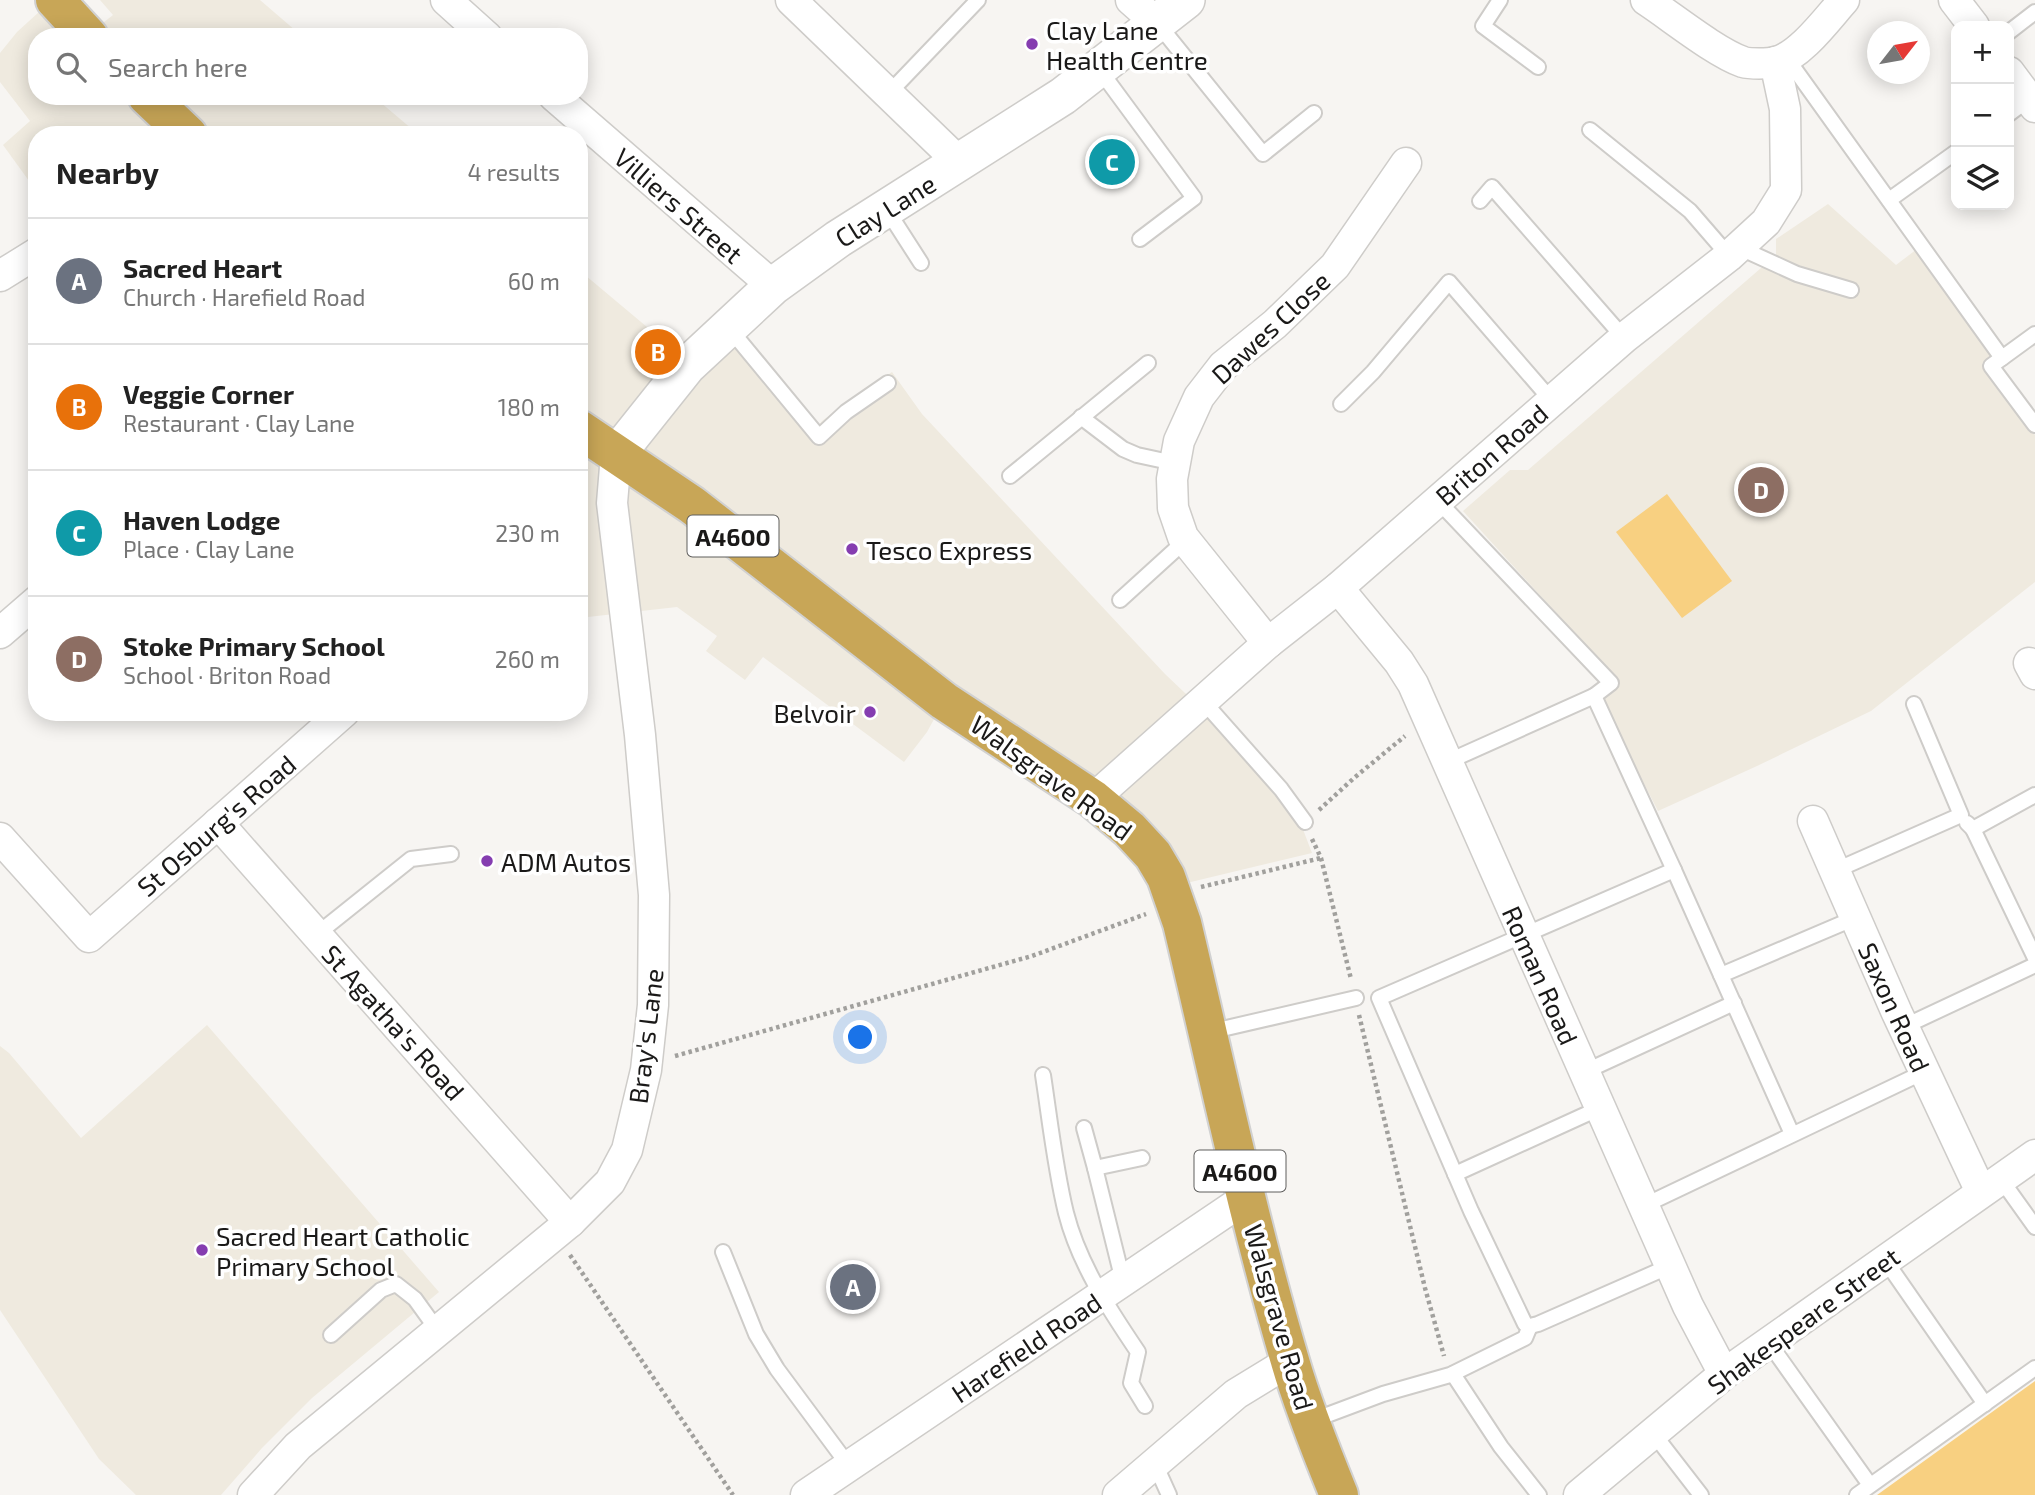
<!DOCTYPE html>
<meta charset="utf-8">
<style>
body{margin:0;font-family:"Exo 2",sans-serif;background:#f6f6f6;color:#222}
.controls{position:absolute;right:21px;top:21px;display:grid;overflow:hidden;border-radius:14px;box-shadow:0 4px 18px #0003}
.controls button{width:63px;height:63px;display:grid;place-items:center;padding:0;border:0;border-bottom:2px solid #e0e0e0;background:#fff;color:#222;font:35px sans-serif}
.compass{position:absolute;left:1867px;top:21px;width:63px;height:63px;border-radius:50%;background:#fff;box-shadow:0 4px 18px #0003;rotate:59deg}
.you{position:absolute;left:861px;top:1038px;width:24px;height:24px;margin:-18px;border:5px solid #fff;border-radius:50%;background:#1a73e8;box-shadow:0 0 0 10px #1a73e833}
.badge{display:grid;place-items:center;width:46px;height:46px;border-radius:50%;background:#111827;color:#fff;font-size:23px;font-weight:700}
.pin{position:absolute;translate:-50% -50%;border:4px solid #fff;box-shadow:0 2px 7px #0006}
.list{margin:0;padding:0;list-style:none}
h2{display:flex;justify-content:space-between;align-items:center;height:91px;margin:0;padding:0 28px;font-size:30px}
h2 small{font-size:23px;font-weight:400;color:#767676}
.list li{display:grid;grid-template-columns:46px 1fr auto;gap:21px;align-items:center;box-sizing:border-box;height:126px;padding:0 28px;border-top:2px solid #e0e0e0}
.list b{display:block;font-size:26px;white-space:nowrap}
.list p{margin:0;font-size:23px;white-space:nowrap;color:#767676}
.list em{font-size:23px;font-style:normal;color:#767676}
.icon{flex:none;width:38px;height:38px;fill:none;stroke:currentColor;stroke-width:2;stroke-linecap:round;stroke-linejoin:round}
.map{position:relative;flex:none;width:2035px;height:1495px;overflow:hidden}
.search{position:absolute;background:#fff;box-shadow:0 4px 18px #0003;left:28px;top:28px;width:560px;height:77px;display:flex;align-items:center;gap:18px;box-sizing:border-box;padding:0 24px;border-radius:28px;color:#767676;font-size:26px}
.panel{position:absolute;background:#fff;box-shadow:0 4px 18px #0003;left:28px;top:126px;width:560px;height:595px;border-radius:28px}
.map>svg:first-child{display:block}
.built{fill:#efeadf}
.green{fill:#f8d081}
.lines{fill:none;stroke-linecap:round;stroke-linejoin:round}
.service-casing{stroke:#ceccc9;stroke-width:18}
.minor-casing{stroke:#ceccc9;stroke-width:33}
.tertiary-casing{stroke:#ceccc9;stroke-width:40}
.trunk-casing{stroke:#d1d1d1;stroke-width:42}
.path{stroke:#a1a09d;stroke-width:4.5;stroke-dasharray:3.5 3.5;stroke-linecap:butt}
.service{stroke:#fff;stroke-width:14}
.minor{stroke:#fff;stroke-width:30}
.tertiary{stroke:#fff;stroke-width:37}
.trunk{stroke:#c8a657;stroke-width:38}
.poi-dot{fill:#853db0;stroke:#fff;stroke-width:2.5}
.labels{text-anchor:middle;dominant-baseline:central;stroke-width:7;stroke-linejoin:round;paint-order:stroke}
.shield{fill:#fff;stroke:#5f5e5d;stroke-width:2}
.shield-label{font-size:24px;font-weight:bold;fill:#1a1918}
.poi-label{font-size:26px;fill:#1a1918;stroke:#fff;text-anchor:start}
.street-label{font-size:26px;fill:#1a1918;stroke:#fff}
</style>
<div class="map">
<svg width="2035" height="1495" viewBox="0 0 2035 1495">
<rect width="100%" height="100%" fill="#f7f5f2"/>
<!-- built -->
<g class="built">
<path d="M100,0H260L303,37H85L113,15Z"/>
<path d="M39,12L62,37H37V96H373L419,135H37V192L3,145L30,121L0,82V53L17,32Z"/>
<path d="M1828,204L1896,265L1917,249L1995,354L1982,364L2035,435V582L1871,711L1757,766L1658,811L1599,696L1620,683L1463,511L1510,470H1528L1776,255V239Z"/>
<path d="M579,270L684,358L723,335L811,435L822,421L837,410L892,372L922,414L1165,674L1185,693L1219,720L1299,819L1312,853L1170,887L944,701L927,732L904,762L763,657L745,680L706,651L717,636L677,607L579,618Z"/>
<path d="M207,1025L439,1292L312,1398L262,1448L221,1495H136L99,1459L0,1310V1046L9,1053L81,1138Z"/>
</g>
<!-- green -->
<g class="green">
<path d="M1667,494L1732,581L1682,618L1616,532Z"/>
<path d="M2035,1380V1495H1877L2035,1381Z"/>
</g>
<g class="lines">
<!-- service casing -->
<g class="service-casing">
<g id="service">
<path d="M1500,0L1483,26L1538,67"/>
<path d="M1158,24L1263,154L1314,113"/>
<path d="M2009,32L2035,12"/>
<path d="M1786,57L2002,358"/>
<path d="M1099,69L1194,198L1140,239"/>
<path d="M888,94L978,0"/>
<path d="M2009,114L2029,99"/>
<path d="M1590,130L1690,211L1729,256"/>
<path d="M1889,200L1956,152"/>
<path d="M1480,201L1492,187L1624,338"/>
<path d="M887,210L921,263"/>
<path d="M1738,247L1797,274L1851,290"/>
<path d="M729,328L819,437L846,412L888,383"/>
<path d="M2035,334L1991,366L2035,425"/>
<path d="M1341,404L1373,372L1449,282L1552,401"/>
<path d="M1081,417L1123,449L1137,455L1174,463"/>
<path d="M1010,476L1148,363"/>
<path d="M1438,501L1611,683L1594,696"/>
<path d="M1120,600L1186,540"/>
<path d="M1203,701L1281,789L1305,822"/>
<path d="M1447,762L1594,696L1674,870"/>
<path d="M1967,823L1973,829L2035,795"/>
<path d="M1973,829L2035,958"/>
<path d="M1834,871L1961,815L1914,704"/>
<path d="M316,935L411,859L451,854"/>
<path d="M1721,975L1855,918"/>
<path d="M1903,1027L2035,965"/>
<path d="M1209,1032L1356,998"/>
<path d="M1584,1072L1734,1003"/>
<path d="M1043,1075C1050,1121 1055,1168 1066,1213C1079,1264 1109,1309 1138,1352L1131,1383L1145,1406"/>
<path d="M1084,1128L1095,1168"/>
<path d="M1455,1174L1600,1108"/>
<path d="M2000,1178L2035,1227"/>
<path d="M1643,1206L1924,1072"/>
<path d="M723,1252L756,1334L777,1369L849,1466"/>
<path d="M1885,1260L1985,1404"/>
<path d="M1670,1266L1538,1324L1530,1326L1525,1324L1471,1211L1379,998L1674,870L1792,1134"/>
<path d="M1123,1281L1095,1168L1142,1158"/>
<path d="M331,1335L381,1290L396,1284L415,1299L438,1331"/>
<path d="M1769,1343L1870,1485"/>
<path d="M1453,1374L1501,1447L1539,1495"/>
<path d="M1311,1421L1383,1394L1450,1375L1525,1338L1530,1326"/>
<path d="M1653,1433L1701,1495"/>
<path d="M1155,1464L1169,1495"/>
<path d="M1857,1495L2035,1368"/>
</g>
</g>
<!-- minor casing -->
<g class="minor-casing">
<g id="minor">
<path d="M446,0L487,37"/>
<path d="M791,0L960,163"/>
<path d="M1131,0L1157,23"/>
<path d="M1646,0C1672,17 1715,52 1743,62C1750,64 1768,64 1776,62C1801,55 1827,19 1844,0"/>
<path d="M1954,0L1974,26"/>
<path d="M2009,72L2035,107"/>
<path d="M554,96L773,286"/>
<path d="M0,276L37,253"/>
<path d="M1338,588L1399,662L1413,684L1688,1306L1724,1374"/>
<path d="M0,633L37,601"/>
<path d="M1268,643L1183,537L1173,508L1172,479L1179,441L1199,397L1223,366L1275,324L1335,266L1406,163"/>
<path d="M2029,663L2035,674"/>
<path d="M1093,799L1268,643L1338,588L1624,338L1729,256L1766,222L1786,190L1785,109L1775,62"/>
<path d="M1813,821L1897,1013L1981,1192"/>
<path d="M218,823L570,1222"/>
<path d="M0,838L89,937L344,712"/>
<path d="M253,1495L298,1446L570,1222L610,1182L627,1150L646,1070L653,1005L654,895L640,735L612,503L616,455"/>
<path d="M806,1495L1246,1198"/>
<path d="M1118,1495L1236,1394L1290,1361"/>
<path d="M1579,1495L1724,1374L2035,1155"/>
</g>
</g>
<!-- tertiary casing -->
<g class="tertiary-casing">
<path id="tertiary" d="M616,455L687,366L773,286L838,239L1063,96L1186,0"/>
</g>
<!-- trunk casing -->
<g class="trunk-casing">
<g id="trunk">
<path d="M55,0L89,37"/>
<path d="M147,96L188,135"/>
<path d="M579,429L692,505L944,701L1093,799L1129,829L1153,855L1166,877L1182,923C1217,1069 1247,1216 1290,1361C1303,1406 1321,1451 1339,1495"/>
</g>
</g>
<!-- path -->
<g class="path">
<path d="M1319,810L1354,778L1405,736"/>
<path d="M1312,839L1321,858L1351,979"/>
<path d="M1201,887L1321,858"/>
<path d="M1359,1015L1425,1288L1444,1356"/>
<path d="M675,1056L1032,956L1146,914"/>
<path d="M570,1255L733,1495"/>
</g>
<!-- service -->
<use href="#service" class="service"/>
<!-- minor -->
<use href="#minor" class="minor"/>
<!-- tertiary -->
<use href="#tertiary" class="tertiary"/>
<!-- trunk -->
<use href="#trunk" class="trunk"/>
</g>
<!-- markers -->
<g class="poi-dot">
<circle cx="1032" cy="44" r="7"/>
<circle cx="852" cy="549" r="7"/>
<circle cx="870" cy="712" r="7"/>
<circle cx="487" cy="861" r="7"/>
<circle cx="202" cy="1250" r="7"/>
</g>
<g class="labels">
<!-- shield labels -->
<g class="shield">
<rect x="687.5" y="515.5" width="91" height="41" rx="5"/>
<rect x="1194.5" y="1150.5" width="91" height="41" rx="5"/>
</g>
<g class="shield-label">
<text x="733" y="536">A4600</text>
<text x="1240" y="1171">A4600</text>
</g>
<!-- poi labels -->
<g class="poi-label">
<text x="1046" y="29">Clay Lane<tspan x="1046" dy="30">Health Centre</tspan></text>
<text x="866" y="549">Tesco Express</text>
<text x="856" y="712" text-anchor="end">Belvoir</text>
<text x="501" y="861">ADM Autos</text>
<text x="216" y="1235">Sacred Heart Catholic<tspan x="216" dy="30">Primary School</tspan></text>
</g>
<!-- street labels -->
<g class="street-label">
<text transform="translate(679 205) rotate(41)">Villiers Street</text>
<text transform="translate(885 210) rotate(-32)">Clay Lane</text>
<text transform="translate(1270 327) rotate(-43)">Dawes Close</text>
<text transform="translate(1491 454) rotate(-41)">Briton Road</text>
<text transform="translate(1052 777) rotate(36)">Walsgrave Road</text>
<text transform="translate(216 825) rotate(-41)">St Osburg's Road</text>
<text transform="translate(1541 975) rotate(66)">Roman Road</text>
<text transform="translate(1895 1007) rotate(66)">Saxon Road</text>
<text transform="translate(394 1022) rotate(48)">St Agatha's Road</text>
<text transform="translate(645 1036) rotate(-83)">Bray's Lane</text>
<text transform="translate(1280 1317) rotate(74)">Walsgrave Road</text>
<text transform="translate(1803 1320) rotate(-36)">Shakespeare Street</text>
<text transform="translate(1026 1347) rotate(-34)">Harefield Road</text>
</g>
</g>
</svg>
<div class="controls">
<button>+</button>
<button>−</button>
<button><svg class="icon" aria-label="layers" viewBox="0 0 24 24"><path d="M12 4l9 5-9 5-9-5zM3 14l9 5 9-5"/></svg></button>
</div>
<svg class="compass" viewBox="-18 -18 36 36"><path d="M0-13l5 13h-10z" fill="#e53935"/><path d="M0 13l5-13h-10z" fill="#767676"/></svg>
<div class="you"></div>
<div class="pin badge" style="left:853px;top:1287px;background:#6b7280">A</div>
<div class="pin badge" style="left:658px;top:352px;background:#e8710a">B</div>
<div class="pin badge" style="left:1112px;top:162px;background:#0f9aa8">C</div>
<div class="pin badge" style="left:1761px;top:490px;background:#8d6e63">D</div>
<div class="search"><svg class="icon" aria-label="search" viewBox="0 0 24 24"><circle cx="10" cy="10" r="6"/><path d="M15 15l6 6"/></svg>Search here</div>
<section class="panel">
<h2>Nearby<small>4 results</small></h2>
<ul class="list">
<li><span class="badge" style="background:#6b7280">A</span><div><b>Sacred Heart</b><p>Church · Harefield Road</p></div><em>60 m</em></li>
<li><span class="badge" style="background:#e8710a">B</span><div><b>Veggie Corner</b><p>Restaurant · Clay Lane</p></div><em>180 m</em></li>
<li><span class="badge" style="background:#0f9aa8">C</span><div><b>Haven Lodge</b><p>Place · Clay Lane</p></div><em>230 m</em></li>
<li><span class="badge" style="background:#8d6e63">D</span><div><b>Stoke Primary School</b><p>School · Briton Road</p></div><em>260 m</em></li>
</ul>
</section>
</div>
